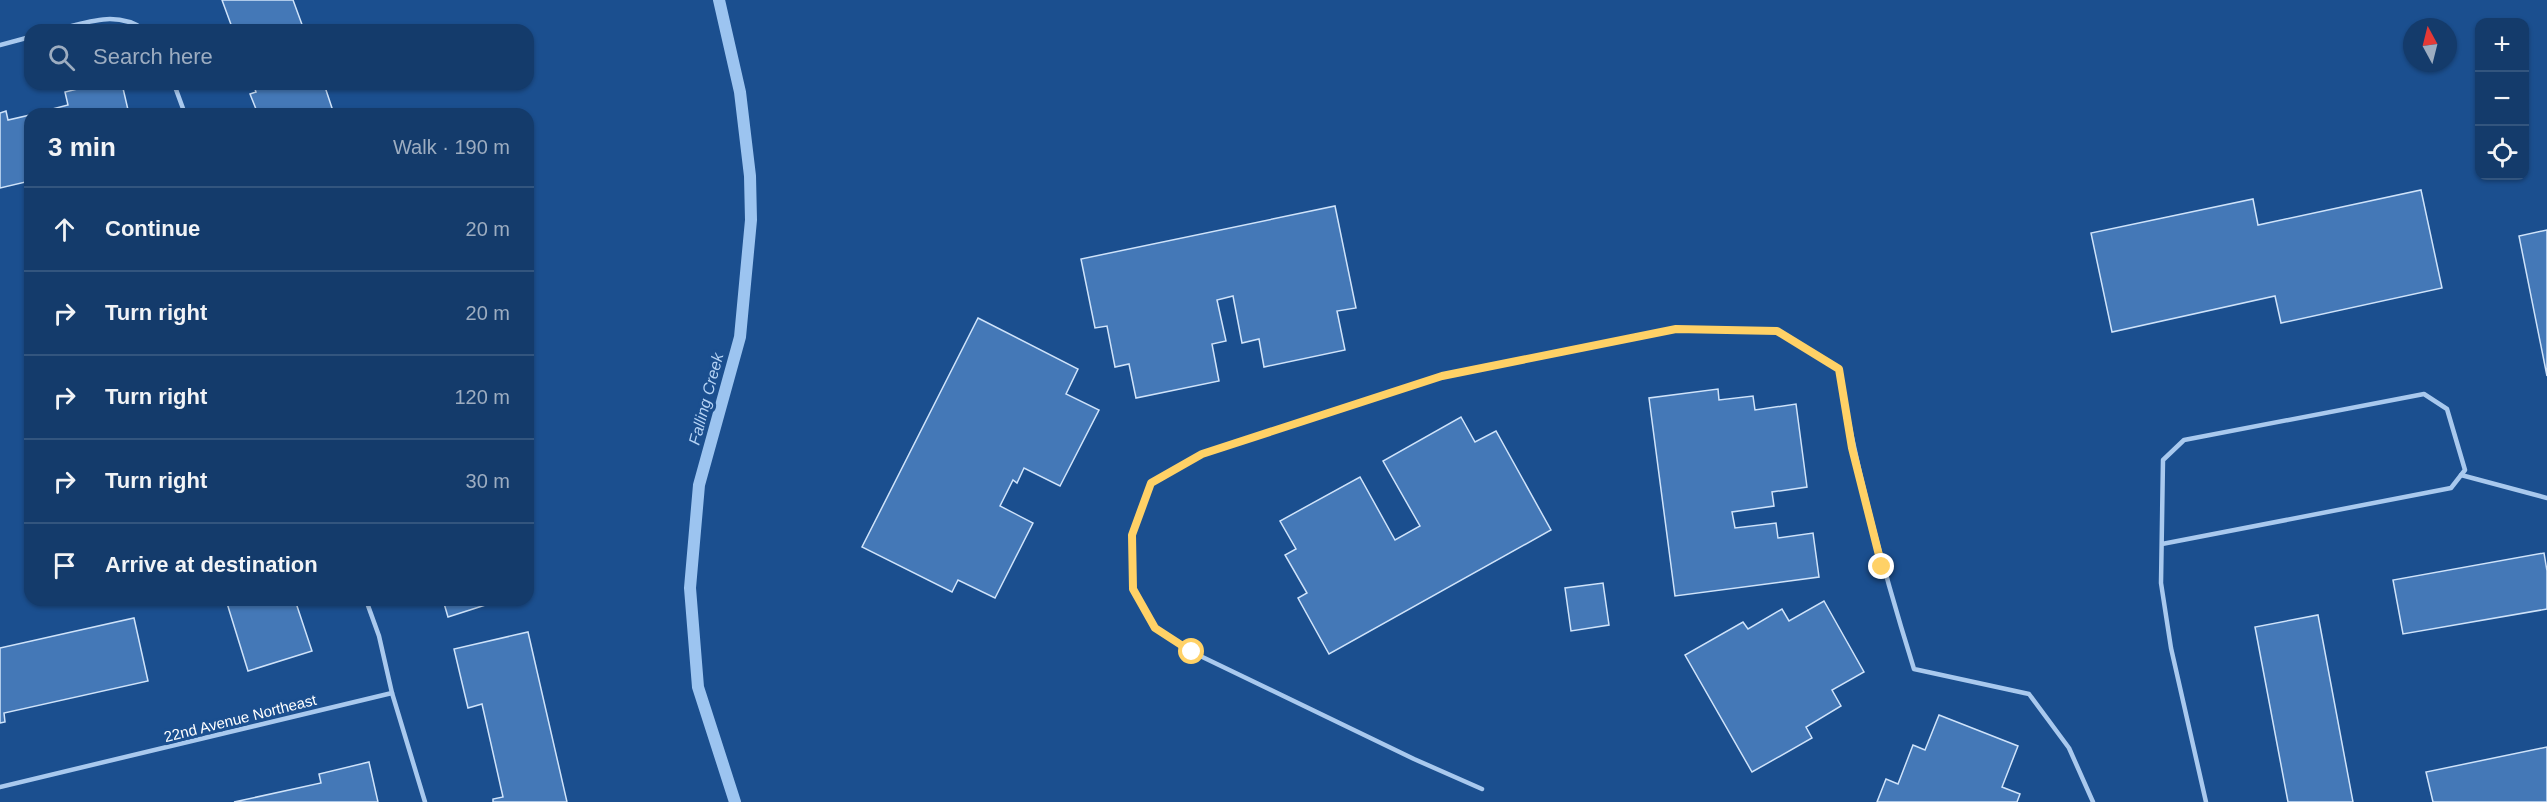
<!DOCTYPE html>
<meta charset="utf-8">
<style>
body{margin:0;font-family:Helvetica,sans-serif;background:#1d4271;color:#f1f3f6}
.controls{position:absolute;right:18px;top:18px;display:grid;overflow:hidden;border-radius:12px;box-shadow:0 2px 4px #0004}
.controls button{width:54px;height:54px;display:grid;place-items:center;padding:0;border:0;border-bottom:2px solid #33557e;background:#143b6b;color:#f1f3f6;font:30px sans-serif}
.compass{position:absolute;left:2403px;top:18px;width:54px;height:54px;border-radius:50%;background:#143b6b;box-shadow:0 2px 4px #0004;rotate:353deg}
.stop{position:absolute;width:18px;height:18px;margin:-14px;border:4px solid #ffd166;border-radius:50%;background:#fff}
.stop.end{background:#ffd166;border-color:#fff;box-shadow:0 2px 6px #0008}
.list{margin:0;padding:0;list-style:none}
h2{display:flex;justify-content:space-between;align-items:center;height:78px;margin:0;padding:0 24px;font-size:26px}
h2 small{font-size:20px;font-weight:400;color:#9dadc1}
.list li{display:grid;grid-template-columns:39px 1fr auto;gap:18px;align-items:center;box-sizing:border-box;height:84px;padding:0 24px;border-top:2px solid #33557e}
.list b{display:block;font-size:22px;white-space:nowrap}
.list em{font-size:20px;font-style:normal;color:#9dadc1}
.icon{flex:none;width:33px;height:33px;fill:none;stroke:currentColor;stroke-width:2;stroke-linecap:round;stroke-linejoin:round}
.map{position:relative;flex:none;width:2547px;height:802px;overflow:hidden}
.search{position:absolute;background:#143b6b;box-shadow:0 2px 4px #0004;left:24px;top:24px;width:510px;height:66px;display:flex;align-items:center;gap:15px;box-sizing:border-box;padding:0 21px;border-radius:18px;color:#9dadc1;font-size:22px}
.panel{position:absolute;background:#143b6b;box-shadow:0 2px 4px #0004;left:24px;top:108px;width:510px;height:498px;border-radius:18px}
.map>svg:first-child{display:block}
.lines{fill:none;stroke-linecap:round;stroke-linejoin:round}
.stream{stroke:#9cc4f0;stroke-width:12}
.building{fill:#4478b7;stroke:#cfe3fa;stroke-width:1.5}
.service{stroke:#a9c9ee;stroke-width:4.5}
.route{stroke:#ffd166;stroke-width:8}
.labels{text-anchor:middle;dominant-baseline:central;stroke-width:6;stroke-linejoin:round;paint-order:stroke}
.street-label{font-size:15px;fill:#fff;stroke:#1b4f8f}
.water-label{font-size:16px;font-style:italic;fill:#b5d3f5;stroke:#1b4f8f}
</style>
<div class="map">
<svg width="2547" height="802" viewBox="0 0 2547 802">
<rect width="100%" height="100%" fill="#1b4f8f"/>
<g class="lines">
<!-- stream -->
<path class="stream" d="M719,0L740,92L750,176L751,220L740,337L699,485L690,588L698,687L735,802"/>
</g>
<!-- building -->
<g class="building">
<path d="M222,0H293L304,30H233Z"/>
<path d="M98,84H122L129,114H33L68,105L65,92Z"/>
<path d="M253,84H324L334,114H258L250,94L256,92Z"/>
<path d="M6,111L8,120L30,115V181L0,188V113Z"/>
<path d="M2421,190L2442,288L2281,323L2275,296L2112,332L2091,233L2253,199L2258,225Z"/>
<path d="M1335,206L1356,308L1337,311L1345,350L1264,367L1259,339L1242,343L1233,296L1217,300L1226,341L1212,344L1219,381L1136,398L1129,364L1115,367L1107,326L1095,328L1081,259Z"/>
<path d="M2547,230V376L2519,236Z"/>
<path d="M978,318L1078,369L1066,394L1099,410L1060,486L1024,468L1017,483L1013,480L1000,506L1033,523L995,598L958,580L952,592L862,547Z"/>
<path d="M1718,389L1719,400L1753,396L1755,410L1796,404L1807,487L1772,492L1774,506L1732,512L1735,528L1776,523L1778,538L1813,533L1819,577L1675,596L1649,398Z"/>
<path d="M1461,417L1475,442L1496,431L1551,530L1329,654L1298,598L1307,593L1285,555L1296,549L1280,521L1360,477L1395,540L1420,526L1383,461Z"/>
<path d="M2544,553L2547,571V609L2403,634L2393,580Z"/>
<path d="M1603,583L1609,625L1571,631L1565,588Z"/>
<path d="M226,600H295L312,651L248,671Z"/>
<path d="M443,600H501L448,617Z"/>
<path d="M1824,601L1864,672L1832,690L1841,706L1806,727L1812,738L1752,772L1685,655L1743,622L1748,629L1782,609L1789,621Z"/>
<path d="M2318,615L2353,802H2288L2255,627Z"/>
<path d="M134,618L148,681L4,713L5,722L0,723V648Z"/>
<path d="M528,632L567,802H493V799L503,797L482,704L468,708L454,649Z"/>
<path d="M1939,715L2018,746L2002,787L2020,794L2017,802H1877L1886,779L1898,784L1913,745L1925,750Z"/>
<path d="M2547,747V802H2433L2426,772Z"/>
<path d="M369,762L378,802H234L321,783L319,774Z"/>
</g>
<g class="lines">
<!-- service -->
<g class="service">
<path d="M57,30C87,22 117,10 145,30"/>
<path d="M0,45L30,37"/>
<path d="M174,84L185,114"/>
<path d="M2461,475L2547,498"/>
<path d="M2162,544L2451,488L2465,470L2447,409L2424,394L2184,440L2163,460L2161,583L2171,648L2206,802"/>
<path d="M366,600L379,636L392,693L425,802"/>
<path d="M0,787L392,693"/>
<path d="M1482,789L1414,759L1192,652L1155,628L1133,589L1132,535L1151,482L1202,454L1442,376L1676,329L1777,331L1839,369C1856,471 1883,570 1914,669L2029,694L2069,748L2093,802"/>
</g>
</g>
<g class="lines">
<!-- route -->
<path class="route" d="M1192,652L1155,628L1133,589L1132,535L1151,483L1202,454L1442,376L1676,329L1777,331L1839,369L1852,448L1882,567"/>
</g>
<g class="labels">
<!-- street labels -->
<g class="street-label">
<text transform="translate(240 718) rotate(-14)">22nd Avenue Northeast</text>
</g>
<!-- water labels -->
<g class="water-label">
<text transform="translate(706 399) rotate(-75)">Falling Creek</text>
</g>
</g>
</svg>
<div class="controls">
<button>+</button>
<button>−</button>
<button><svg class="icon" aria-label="locate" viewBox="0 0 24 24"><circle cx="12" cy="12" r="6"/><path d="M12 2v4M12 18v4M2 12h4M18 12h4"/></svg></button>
</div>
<svg class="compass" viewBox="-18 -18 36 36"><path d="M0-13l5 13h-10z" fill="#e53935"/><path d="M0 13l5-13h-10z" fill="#9dadc1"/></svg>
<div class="stop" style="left:1192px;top:652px"></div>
<div class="stop end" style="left:1882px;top:567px"></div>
<div class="search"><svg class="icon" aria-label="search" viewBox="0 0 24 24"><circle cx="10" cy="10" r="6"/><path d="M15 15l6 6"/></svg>Search here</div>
<section class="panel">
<h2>3 min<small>Walk · 190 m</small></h2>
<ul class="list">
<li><svg class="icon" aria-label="ahead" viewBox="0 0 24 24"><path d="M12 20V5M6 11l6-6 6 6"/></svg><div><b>Continue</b></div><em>20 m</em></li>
<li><svg class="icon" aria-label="right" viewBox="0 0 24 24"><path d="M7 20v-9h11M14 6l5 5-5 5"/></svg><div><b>Turn right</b></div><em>20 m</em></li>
<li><svg class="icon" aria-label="right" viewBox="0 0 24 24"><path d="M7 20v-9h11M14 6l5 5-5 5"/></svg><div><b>Turn right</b></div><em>120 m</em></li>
<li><svg class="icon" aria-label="right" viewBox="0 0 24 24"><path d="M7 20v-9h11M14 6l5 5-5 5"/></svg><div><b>Turn right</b></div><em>30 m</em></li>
<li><svg class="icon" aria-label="arrive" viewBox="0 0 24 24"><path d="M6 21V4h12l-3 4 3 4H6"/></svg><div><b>Arrive at destination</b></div></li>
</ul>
</section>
</div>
